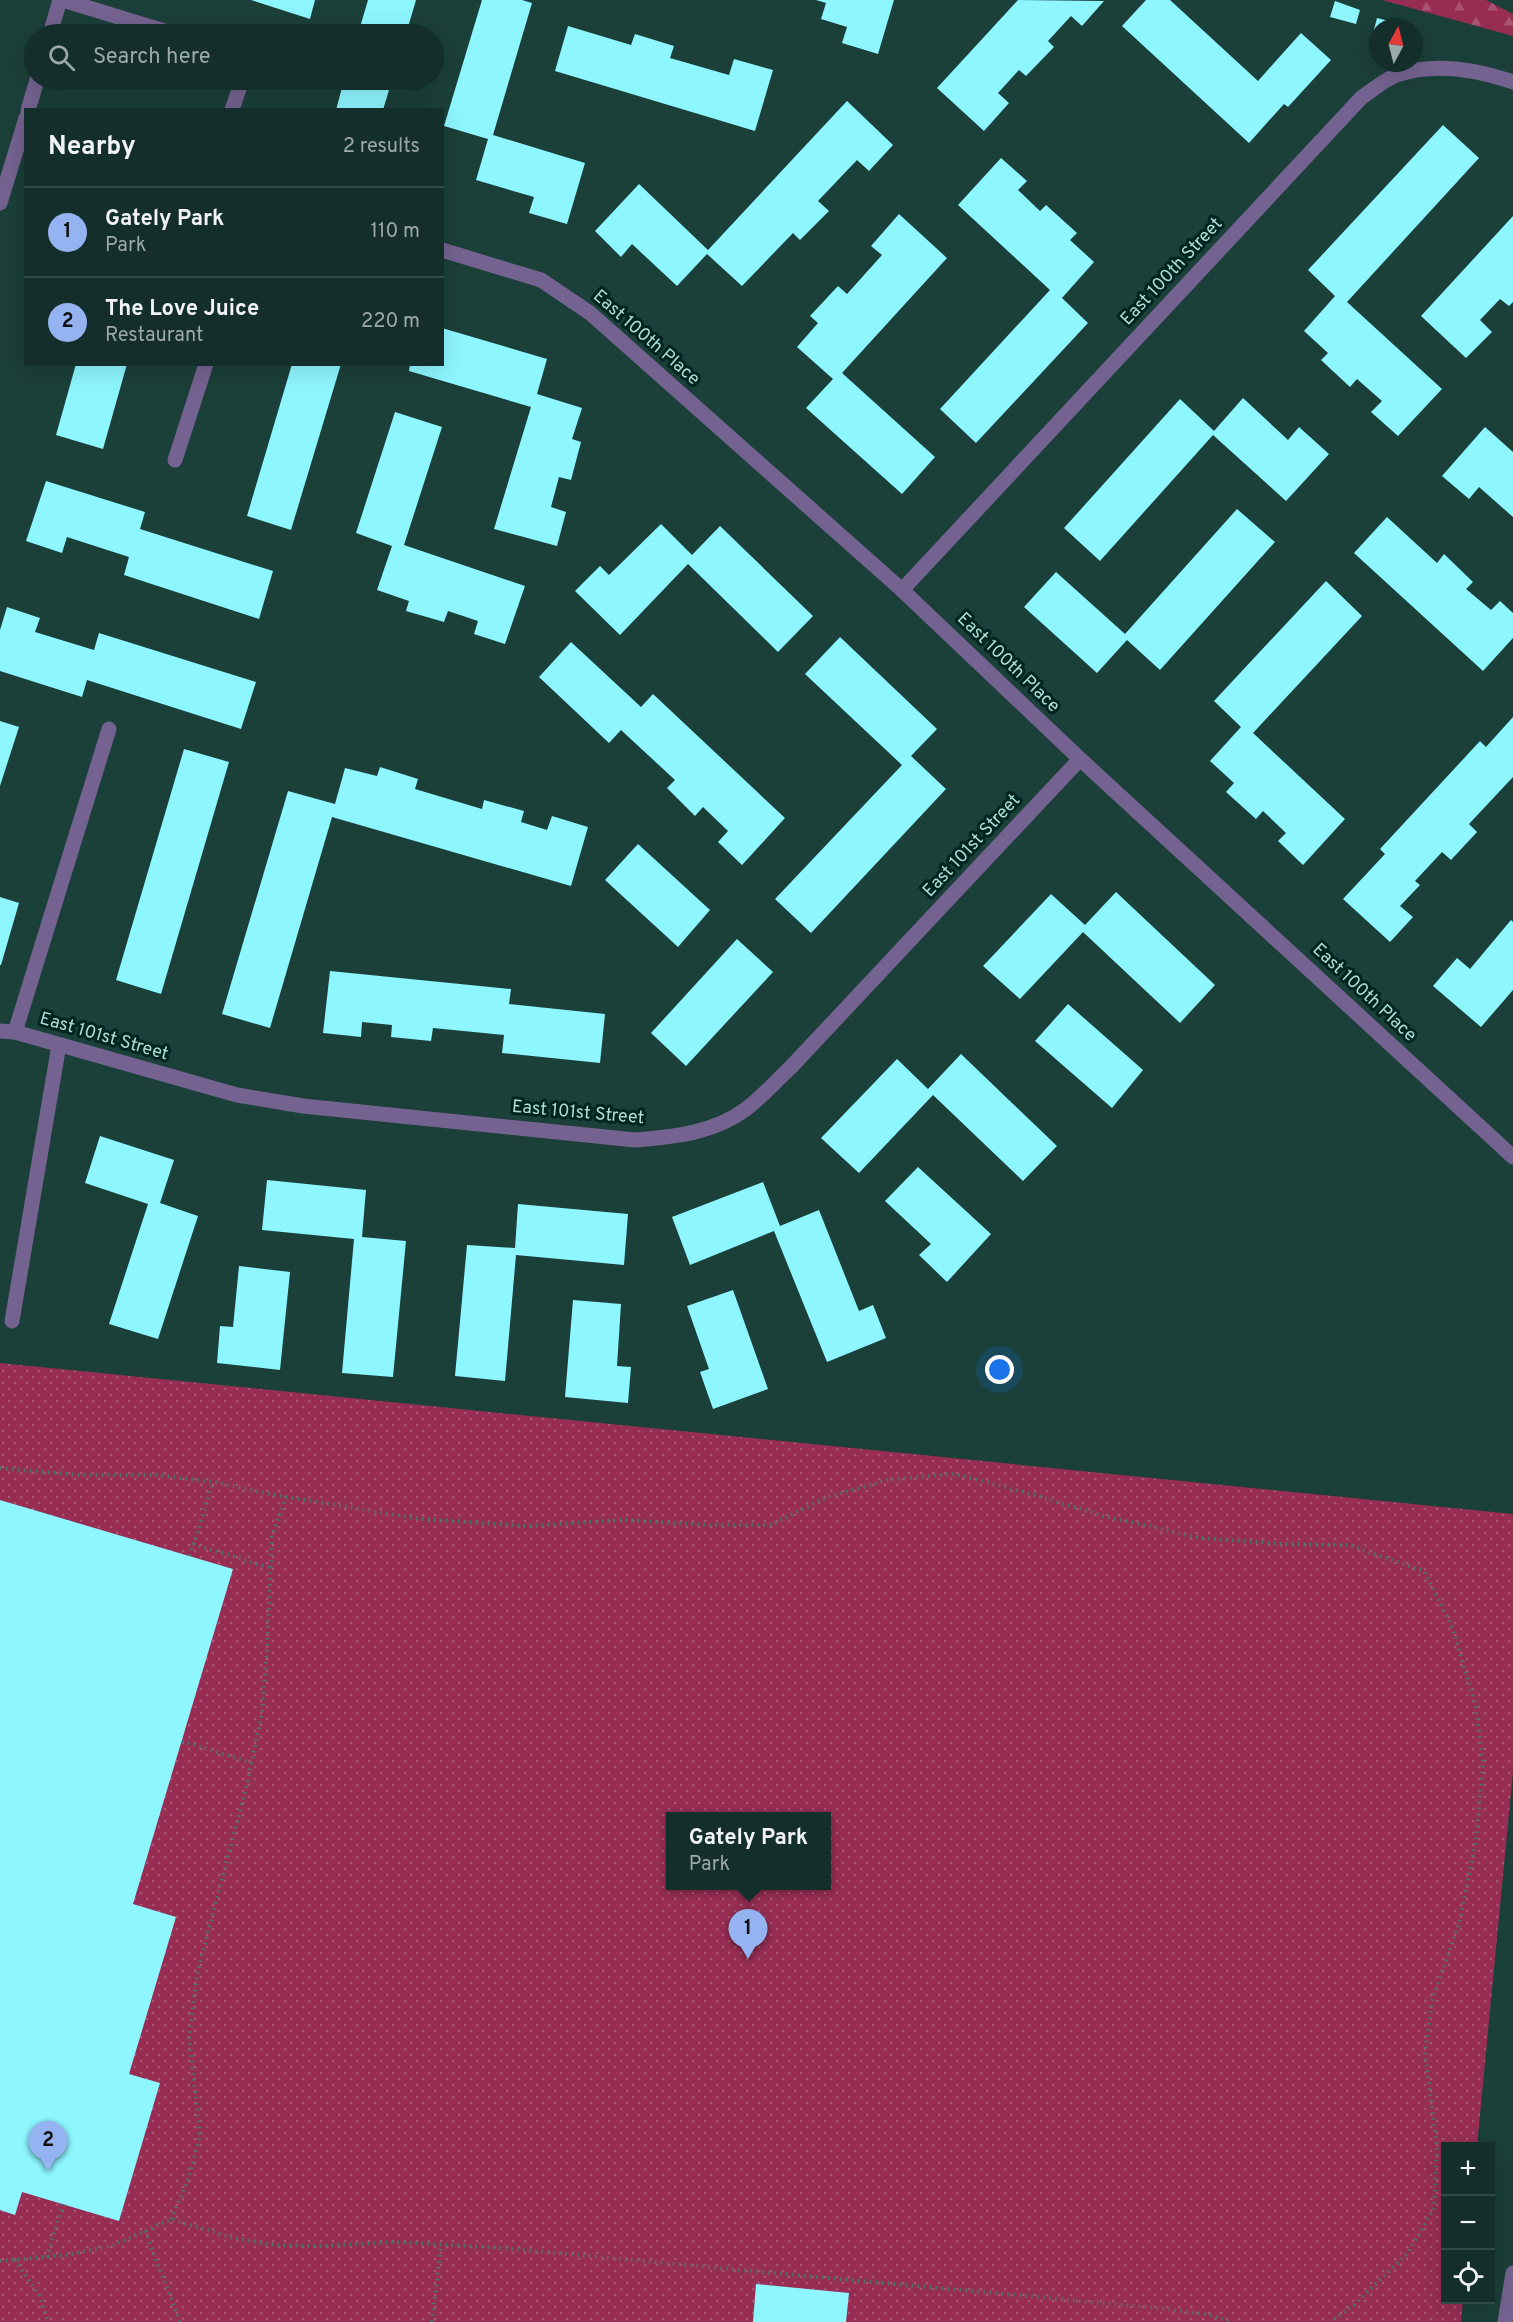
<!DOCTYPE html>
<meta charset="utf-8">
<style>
body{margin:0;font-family:Overpass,sans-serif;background:#1d3733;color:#f1f3f6}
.controls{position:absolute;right:18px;bottom:18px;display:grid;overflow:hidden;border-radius:0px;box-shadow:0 6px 24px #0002}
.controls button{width:54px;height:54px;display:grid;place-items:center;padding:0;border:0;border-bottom:2px solid #334a47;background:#142f2b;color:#f1f3f6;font:30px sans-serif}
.compass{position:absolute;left:1369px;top:18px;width:54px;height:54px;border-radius:50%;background:#142f2b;box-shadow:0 6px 24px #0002;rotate:7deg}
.you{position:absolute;left:1000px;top:1370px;width:21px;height:21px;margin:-15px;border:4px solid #fff;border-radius:50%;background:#1a73e8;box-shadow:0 0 0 9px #1a73e833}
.badge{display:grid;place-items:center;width:39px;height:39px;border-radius:50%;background:#95b2f1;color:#111;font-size:20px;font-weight:700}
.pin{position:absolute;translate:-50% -50px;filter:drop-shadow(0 2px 3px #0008)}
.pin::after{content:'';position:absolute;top:32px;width:21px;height:18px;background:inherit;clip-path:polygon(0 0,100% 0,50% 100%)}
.popup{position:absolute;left:666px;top:1812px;width:165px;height:78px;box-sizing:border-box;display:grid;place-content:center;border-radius:0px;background:#142f2b;filter:drop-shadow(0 2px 4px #0005);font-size:20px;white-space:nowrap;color:#9da9a9}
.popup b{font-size:22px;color:#f1f3f6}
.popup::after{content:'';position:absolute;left:50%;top:100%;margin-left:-12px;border:12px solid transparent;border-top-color:#142f2b}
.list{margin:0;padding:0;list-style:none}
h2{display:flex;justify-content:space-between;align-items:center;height:78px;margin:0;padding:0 24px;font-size:26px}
h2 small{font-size:20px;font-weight:400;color:#9da9a9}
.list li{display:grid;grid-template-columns:39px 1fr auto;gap:18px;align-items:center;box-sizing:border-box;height:90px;padding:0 24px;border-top:2px solid #334a47}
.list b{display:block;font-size:22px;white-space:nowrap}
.list p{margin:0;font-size:20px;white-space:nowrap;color:#9da9a9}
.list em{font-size:20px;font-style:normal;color:#9da9a9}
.icon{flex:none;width:33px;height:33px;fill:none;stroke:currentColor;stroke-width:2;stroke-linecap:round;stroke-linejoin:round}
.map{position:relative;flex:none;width:1513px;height:2322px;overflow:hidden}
.search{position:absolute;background:#142f2b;box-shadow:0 6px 24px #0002;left:24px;top:24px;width:420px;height:66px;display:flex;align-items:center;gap:15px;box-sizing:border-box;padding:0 21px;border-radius:33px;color:#9da9a9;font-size:22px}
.panel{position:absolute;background:#142f2b;box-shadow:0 6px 24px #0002;left:24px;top:108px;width:420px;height:258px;border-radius:0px}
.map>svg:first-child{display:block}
.forest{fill:url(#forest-firs)}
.park{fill:url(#park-dots);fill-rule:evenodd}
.building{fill:#8df6ff}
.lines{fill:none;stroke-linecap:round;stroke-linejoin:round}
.path{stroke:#4b746d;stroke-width:4;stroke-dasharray:1.5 4.5;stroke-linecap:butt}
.minor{stroke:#746290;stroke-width:15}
.labels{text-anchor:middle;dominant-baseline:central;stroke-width:6;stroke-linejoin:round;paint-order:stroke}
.street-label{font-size:18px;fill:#acded5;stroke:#002521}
</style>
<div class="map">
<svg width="1513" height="2322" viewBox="0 0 1513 2322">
<defs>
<pattern id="forest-firs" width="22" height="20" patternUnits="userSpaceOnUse" patternTransform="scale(1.5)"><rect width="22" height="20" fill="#972d53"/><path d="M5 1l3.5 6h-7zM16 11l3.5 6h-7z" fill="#a75573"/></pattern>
<pattern id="park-dots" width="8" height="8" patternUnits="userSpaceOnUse" patternTransform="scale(1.5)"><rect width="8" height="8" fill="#972d53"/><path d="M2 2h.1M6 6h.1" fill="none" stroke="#a75573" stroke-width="1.8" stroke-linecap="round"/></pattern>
</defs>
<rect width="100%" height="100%" fill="#1b3f39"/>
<!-- forest -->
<path class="forest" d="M1382,0H1486L1513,14V36Z"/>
<!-- park -->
<path class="park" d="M0,1363L1513,1514V1772L1477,2146H1446V2300H1463L1461,2322H0ZM670,1816H826V1886H670Z"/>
<!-- building -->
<g class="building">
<path d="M251,0H315L310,19Z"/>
<path d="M368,0H416L406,34H358Z"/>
<path d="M482,0H522L532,3L493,135L585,163L567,224L529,213L534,197L476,180L488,139L444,126Z"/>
<path d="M816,0H894L878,54L842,43L847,27L821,19L826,3Z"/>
<path d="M1018,0L1104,1L1082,26L1071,16L1048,41L1054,47L1026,76L1019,70L998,93L1009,103L984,131L937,88Z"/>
<path d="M1146,0H1170L1258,81L1301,33L1331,60L1288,107L1284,104L1249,143L1122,26Z"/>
<path d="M1335,1L1360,10L1356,24L1330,17Z"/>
<path d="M1377,18L1409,26V27H1378V43L1371,41Z"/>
<path d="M568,26L631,45L635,34L674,46L670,58L729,75L734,59L773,70L755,131L555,71Z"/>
<path d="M344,80H392L383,110H336Z"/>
<path d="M847,101L893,145L869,171L857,160L818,201L829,211L800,240L793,233L742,286L707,254L677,286L632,244L621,257L595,231L639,184L708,250Z"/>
<path d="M1443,125L1479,158L1347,302L1442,389L1398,436L1371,412L1382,401L1357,379L1350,387L1321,360L1328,353L1304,331L1335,296L1308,270Z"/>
<path d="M1001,158L1027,181L1018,190L1040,211L1046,205L1077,233L1070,240L1094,262L1062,298L1088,323L976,443L940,409L1050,290L958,205Z"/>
<path d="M899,214L947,258L842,373L935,457L902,494L806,408L833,379L797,347L818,323L810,316L838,286L847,294L882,255L871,246Z"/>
<path d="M1513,216V302L1509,306L1500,299L1480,320L1492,332L1466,358L1421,316Z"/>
<path d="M442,328L547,359L537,394L582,408L572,439L581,442L571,480L559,477L551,507L566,512L557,546L494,529L531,407L409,371L410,364H442Z"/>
<path d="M76,364H127L103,449L56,435Z"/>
<path d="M292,364H341L291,530L247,516Z"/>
<path d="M1243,398L1288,440L1299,427L1329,454L1286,501L1213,435L1100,561L1064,528L1180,399L1214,431Z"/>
<path d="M395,412L442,427L404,545L525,586L505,644L474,634L478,621L448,611L444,622L406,611L409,601L377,590L392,546L356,533Z"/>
<path d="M1485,427L1513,452V517L1479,487L1469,499L1442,476Z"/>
<path d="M46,481L145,512L140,529L273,571L259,619L124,575L129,557L67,537L62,553L26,541Z"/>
<path d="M1237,509L1275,542L1160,670L1127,640L1097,673L1024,607L1056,572L1125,634Z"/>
<path d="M1387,517L1437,563L1444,554L1473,582L1466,589L1491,610L1500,601L1513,613V638L1483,671L1354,553Z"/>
<path d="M661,524L692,555L720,526L813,616L778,652L688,564L620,635L575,591L600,566L609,575Z"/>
<path d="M1326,581L1362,616L1253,733L1345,819L1303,865L1278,841L1286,833L1263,811L1256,819L1226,792L1234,783L1210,761L1241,727L1214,701Z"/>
<path d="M7,607L40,618L35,632L94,650L99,633L256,682L241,729L87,680L82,697L0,671V630Z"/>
<path d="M840,637L937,729L911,756L946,789L811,933L775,899L902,765L805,674Z"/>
<path d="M571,642L641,707L653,694L785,818L742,865L718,842L728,831L703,807L695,816L667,788L675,780L621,730L609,743L539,677Z"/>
<path d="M1513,717V777L1469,824L1477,832L1451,860L1442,852L1415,881L1420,885L1400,906L1413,917L1390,942L1343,899L1385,854L1380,849L1480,741L1486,747Z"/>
<path d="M0,721L19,727L0,786Z"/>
<path d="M184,749L229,762L161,994L116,980Z"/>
<path d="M380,767L418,779L415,789L482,809L484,800L524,811L521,822L547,830L552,816L588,827L571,886L332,817L270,1028L222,1014L288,791L335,804L345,768L377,776Z"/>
<path d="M638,844L710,910L678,947L605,880Z"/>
<path d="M1116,892L1215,985L1180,1023L1083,932L1020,999L983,966L1051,894L1085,925Z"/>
<path d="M0,897L19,903L1,965H0Z"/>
<path d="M1511,920L1513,922V990L1481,1027L1433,986L1457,958L1470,969Z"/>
<path d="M737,939L773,972L686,1066L651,1033Z"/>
<path d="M330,971L511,989L509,1004L605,1014L600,1063L502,1053L504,1035L433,1028L431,1041L391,1037L392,1025L362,1022L361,1037L323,1033Z"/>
<path d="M1068,1004L1143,1070L1112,1108L1035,1041Z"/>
<path d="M961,1054L1057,1146L1023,1181L933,1095L859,1173L821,1138L897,1059L928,1089Z"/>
<path d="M100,1136L174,1160L160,1203L198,1216L158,1339L109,1324L148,1204L85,1183Z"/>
<path d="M918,1167L991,1234L947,1282L919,1255L931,1244L885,1201Z"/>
<path d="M267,1180L366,1190L362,1237L406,1241L393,1377L342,1373L354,1239L262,1230Z"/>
<path d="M763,1182L780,1226L819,1210L859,1311L873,1305L886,1338L827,1362L774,1231L690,1265L672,1217Z"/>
<path d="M518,1204L628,1214L624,1265L516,1255L505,1381L455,1376L467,1245L515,1248Z"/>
<path d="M239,1266L290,1272L280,1370L217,1363L220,1326L233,1327Z"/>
<path d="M733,1290L768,1389L713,1409L700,1372L709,1369L687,1306Z"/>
<path d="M573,1300L621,1304L617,1366L631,1367L628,1403L565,1397Z"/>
<path d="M0,1500L233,1569L133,1904L176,1917L129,2074L160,2083L119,2221L22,2192L15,2215L0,2210Z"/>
<path d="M756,2284L849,2293L846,2322H753Z"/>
</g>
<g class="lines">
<!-- path -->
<g class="path">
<path d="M0,1468L78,1475H158L213,1482L286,1497L422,1519L528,1526L623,1520L708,1525H771L825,1498L887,1480L954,1474L1024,1492L1104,1516L1201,1538L1283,1544L1348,1545L1424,1571L1452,1627L1475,1703L1483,1762L1476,1840L1459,1924L1432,2001L1425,2053L1437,2147L1434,2208L1408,2253L1354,2305L1330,2322"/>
<path d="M193,1544L270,1568"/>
<path d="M190,1556L213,1482"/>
<path d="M182,1741L252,1763"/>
<path d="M171,2219L189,2178L200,2135L189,2039L197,1974L247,1784L262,1713L267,1649L272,1535L286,1497"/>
<path d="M145,2231L180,2322"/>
<path d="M47,2257L63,2204"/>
<path d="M15,2260L39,2295L48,2322"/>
<path d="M0,2261L66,2255L114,2245L171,2219L230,2237L274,2245L320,2246L396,2242L501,2248L1168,2309L1211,2315L1229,2322"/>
<path d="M432,2322L441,2245"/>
</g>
<!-- minor -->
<g class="minor">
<path d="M63,0L174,34"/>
<path d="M50,34L60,0"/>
<path d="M28,110L37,80"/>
<path d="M232,110L242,80"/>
<path d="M0,203L26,118"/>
<path d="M442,250L541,280L590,313L902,590L1080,759L1513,1157"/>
<path d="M175,460L206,364"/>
<path d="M902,590L1362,97C1373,90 1385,79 1397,75C1434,62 1478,70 1513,82"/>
<path d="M0,1031L15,1032L237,1095L303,1106L635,1140C674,1137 714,1133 746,1109C762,1097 776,1081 791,1067L1080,759"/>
<path d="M15,1032L109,729"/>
<path d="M12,1321L59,1045"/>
<path d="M1505,2322L1513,2273"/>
</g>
</g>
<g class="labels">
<!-- street labels -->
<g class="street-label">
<text transform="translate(1172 272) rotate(-47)">East 100th Street</text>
<text transform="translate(646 338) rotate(41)">East 100th Place</text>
<text transform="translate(1008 663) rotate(44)">East 100th Place</text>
<text transform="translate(972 846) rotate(-47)">East 101st Street</text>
<text transform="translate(1364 993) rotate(43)">East 100th Place</text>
<text transform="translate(104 1037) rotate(16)">East 101st Street</text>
<text transform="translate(578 1113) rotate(5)">East 101st Street</text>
</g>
</g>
</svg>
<div class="controls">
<button>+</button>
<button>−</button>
<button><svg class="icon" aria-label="locate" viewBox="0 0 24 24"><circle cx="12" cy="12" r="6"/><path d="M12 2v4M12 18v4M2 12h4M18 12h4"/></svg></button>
</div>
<svg class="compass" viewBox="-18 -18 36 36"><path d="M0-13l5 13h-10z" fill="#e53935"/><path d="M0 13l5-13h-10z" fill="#9da9a9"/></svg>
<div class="you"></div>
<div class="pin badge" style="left:748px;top:1959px">1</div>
<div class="popup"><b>Gately Park</b>Park</div>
<div class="pin badge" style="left:48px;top:2171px">2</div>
<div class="search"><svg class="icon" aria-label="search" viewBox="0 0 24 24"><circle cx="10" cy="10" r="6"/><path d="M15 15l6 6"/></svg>Search here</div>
<section class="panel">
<h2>Nearby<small>2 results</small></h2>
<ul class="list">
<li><span class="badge">1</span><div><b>Gately Park</b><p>Park</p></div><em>110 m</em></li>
<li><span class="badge">2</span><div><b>The Love Juice</b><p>Restaurant</p></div><em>220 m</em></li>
</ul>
</section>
</div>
